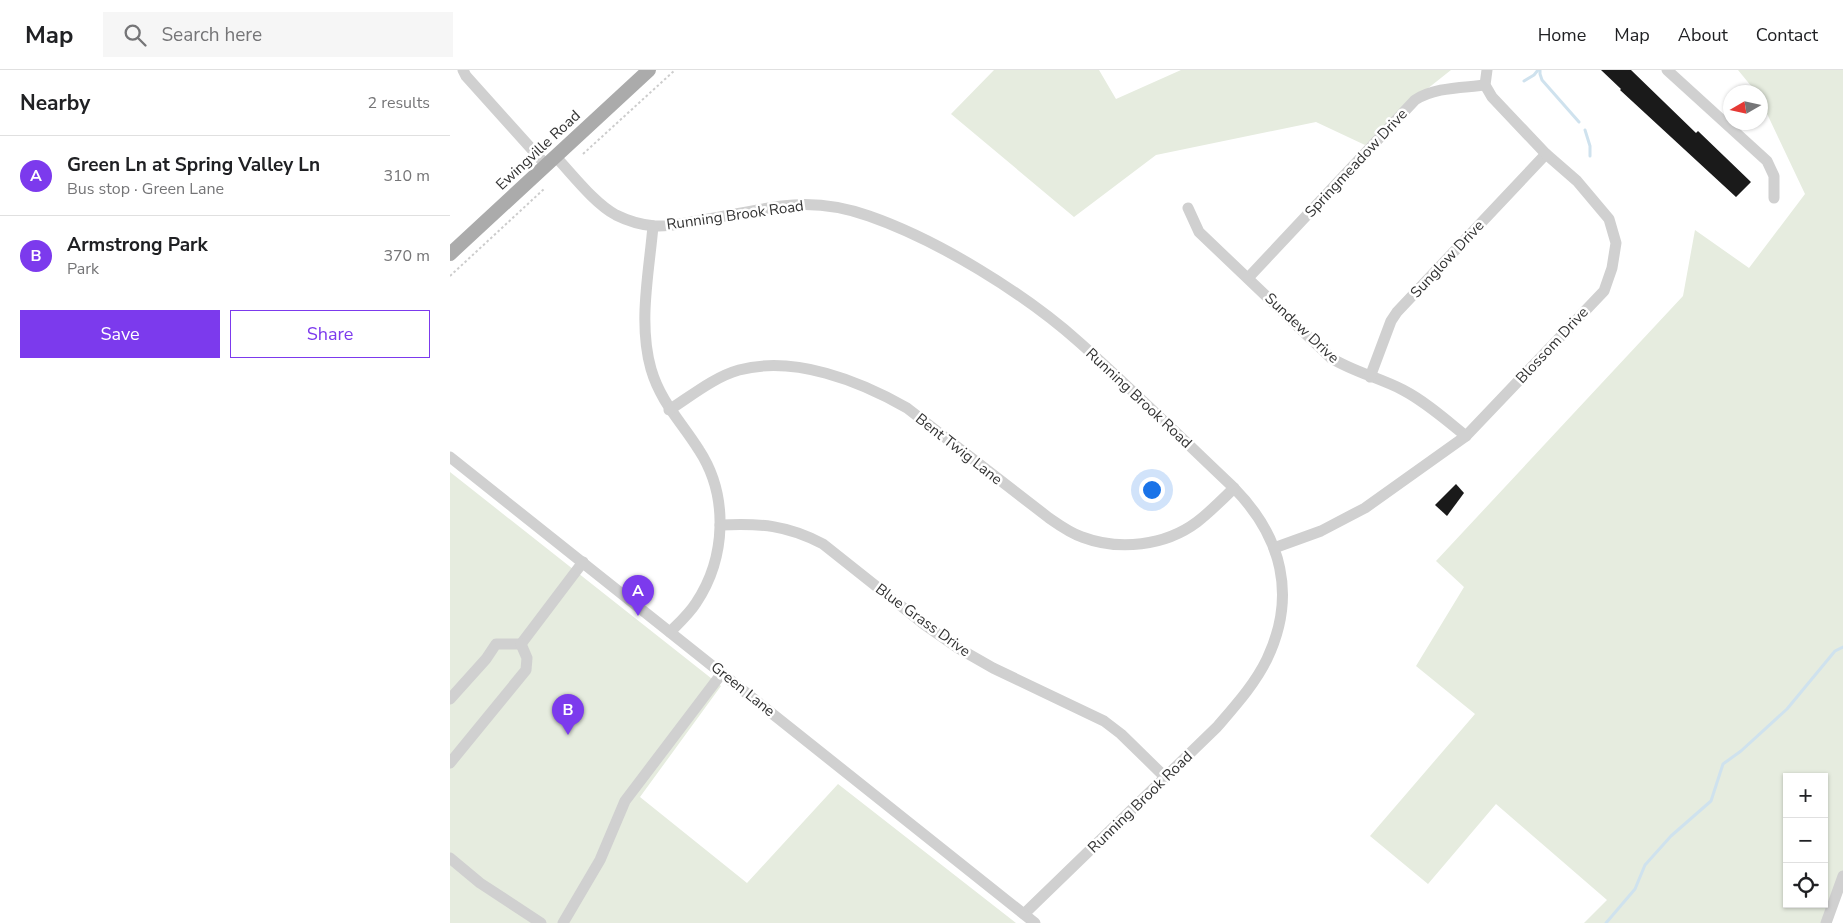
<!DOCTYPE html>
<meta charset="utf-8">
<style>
body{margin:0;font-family:"Nunito Sans",sans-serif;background:#f6f6f6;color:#202124}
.controls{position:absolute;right:15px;bottom:15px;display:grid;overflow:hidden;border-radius:0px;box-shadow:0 1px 4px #0004}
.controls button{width:45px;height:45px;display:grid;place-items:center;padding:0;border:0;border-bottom:1px solid #e0e0e0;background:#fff;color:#202124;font:25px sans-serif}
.compass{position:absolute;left:1273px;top:15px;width:45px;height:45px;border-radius:50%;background:#fff;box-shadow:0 1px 4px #0004;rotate:261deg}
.you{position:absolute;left:701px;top:419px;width:18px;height:18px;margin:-12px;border:4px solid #fff;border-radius:50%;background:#1a73e8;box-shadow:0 0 0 8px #1a73e833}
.badge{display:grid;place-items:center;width:32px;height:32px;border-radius:50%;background:#7c3aed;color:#fff;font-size:16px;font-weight:700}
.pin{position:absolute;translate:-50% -41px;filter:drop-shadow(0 1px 2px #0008)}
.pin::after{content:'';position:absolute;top:26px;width:18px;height:15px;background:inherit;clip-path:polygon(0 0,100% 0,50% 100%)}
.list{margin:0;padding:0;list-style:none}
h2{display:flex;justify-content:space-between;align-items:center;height:65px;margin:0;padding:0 20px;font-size:21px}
h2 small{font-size:16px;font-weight:400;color:#757577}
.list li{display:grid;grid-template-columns:32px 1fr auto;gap:15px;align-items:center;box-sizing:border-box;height:80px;padding:0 20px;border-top:1px solid #e0e0e0}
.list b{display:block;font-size:19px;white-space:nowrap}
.list p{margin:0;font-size:16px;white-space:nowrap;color:#757577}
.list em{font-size:16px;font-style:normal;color:#757577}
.actions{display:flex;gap:10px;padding:15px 20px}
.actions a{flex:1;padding:11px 0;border:1px solid #7c3aed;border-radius:0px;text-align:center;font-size:18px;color:#7c3aed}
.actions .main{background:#7c3aed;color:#fff}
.icon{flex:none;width:28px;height:28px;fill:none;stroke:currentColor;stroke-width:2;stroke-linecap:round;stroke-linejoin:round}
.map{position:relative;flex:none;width:1393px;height:853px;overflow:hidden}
header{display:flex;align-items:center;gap:30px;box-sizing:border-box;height:70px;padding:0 25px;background:#fff;border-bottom:1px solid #e0e0e0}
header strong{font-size:24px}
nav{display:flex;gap:28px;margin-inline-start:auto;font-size:18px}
.search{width:350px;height:45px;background:#f6f6f6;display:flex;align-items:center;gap:12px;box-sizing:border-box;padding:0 18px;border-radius:0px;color:#757577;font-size:19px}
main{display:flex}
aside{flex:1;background:#fff}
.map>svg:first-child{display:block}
.green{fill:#e6ecdf;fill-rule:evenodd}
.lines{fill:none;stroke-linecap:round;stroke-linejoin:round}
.stream{stroke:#cfe2ee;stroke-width:3}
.building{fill:#1a1a1a}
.path{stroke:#cdcdcd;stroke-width:2;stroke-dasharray:2.5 2.5;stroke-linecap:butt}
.minor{stroke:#d0d0d0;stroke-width:11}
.major{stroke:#ababab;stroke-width:14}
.labels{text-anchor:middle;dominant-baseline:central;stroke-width:5;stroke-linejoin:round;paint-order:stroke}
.street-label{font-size:15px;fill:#333;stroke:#fff}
</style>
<header>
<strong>Map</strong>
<div class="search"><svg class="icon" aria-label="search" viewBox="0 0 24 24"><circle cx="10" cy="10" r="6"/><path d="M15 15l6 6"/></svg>Search here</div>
<nav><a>Home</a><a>Map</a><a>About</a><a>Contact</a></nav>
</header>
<main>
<aside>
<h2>Nearby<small>2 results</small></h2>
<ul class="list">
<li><span class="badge">A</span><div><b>Green Ln at Spring Valley Ln</b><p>Bus stop · Green Lane</p></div><em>310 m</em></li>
<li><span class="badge">B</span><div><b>Armstrong Park</b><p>Park</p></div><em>370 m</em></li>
</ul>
<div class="actions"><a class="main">Save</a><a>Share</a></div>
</aside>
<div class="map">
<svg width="1393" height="853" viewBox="0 0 1393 853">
<rect width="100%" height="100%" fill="#fff"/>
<!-- green -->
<g class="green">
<path d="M544,0H649L666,29L731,0H1001L972,23L915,75L866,52L706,85L624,147L501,44Z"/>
<path d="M1288,0H1393V811L1377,853H1134L1157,830L1046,734L978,814L920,766L1025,644L966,596L1014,517L986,491L1233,226L1245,160L1299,198L1355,124L1311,31L1310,22H1306ZM1337,707H1374V834H1337Z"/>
<path d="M0,402L271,616L190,727L297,813L388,714L566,853H0Z"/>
</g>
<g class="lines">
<!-- stream -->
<g class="stream">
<path d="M1090,0V4L1092,10L1129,52"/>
<path d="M1074,11L1084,5L1088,0"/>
<path d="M1135,60L1140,76V86"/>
<path d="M1156,853L1185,819L1195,795L1221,766L1261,731L1273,694L1291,681L1337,639L1385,581L1393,577"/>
</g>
</g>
<!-- building -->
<g class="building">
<path d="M1151,0H1181L1246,63L1248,61L1301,112L1286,127L1170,20L1171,19Z"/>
<path d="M1006,414L1014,423L997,446L985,435Z"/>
</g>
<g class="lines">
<!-- path -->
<g class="path">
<path d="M133,84L225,0"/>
<path d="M0,206L94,119"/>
</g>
<!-- minor -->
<g class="minor">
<path d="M13,0L16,6L96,95"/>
<path d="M1217,0L1317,91L1324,106V128"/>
<path d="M105,86C123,105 144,133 166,145C178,151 191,155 205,156C219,157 234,153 248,151C276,146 304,140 332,136C362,132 391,136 419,146C488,170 574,223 629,272C682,319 733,370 784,418C832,467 847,526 817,589C805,614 785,636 767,657L574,844"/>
<path d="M738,138L749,162L881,288C904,302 930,308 953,320C976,332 996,350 1016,366"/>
<path d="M203,156C199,203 188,253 201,299C211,333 231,351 249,380C279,426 276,488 246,533C239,544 229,553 220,562"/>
<path d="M798,208L965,30C985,17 1012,18 1035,15"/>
<path d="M920,307L941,251L947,242L1096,84"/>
<path d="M219,340C241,326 264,307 289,300C344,285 410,311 457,338L599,448C609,455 620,463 632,467C669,481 715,476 747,452C760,442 772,430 784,418"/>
<path d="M0,387L585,853"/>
<path d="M270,455C310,453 337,455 373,474L475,555L508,578L543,598L654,651L671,664L716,708"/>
<path d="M824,478L871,461L915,438L1016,366L1154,221L1162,198L1166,173L1159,149L1127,111L1096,84L1042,27L1035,15L1037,0"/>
<path d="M71,574L133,492"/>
<path d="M0,629L36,589L46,574H71"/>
<path d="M0,693L76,600L77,588L71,574"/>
<path d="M0,788L30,813L91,853"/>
<path d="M113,853L150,790L175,731L272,603"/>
<path d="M1376,853L1393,806"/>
</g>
<!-- major -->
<path class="major" d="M0,184L199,0"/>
</g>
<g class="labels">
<!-- street labels -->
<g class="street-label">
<text transform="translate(88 80) rotate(-43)">Ewingville Road</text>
<text transform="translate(906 93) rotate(-47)">Springmeadow Drive</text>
<text transform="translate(285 145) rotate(-8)">Running Brook Road</text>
<text transform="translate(997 189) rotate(-47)">Sunglow Drive</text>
<text transform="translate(852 258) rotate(43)">Sundew Drive</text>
<text transform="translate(1102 275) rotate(-47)">Blossom Drive</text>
<text transform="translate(689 328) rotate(43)">Running Brook Road</text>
<text transform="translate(509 379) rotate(38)">Bent Twig Lane</text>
<text transform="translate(473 550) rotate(36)">Blue Grass Drive</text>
<text transform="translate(293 619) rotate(39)">Green Lane</text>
<text transform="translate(690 732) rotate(-44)">Running Brook Road</text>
</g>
</g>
</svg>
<div class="controls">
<button>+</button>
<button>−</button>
<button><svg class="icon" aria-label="locate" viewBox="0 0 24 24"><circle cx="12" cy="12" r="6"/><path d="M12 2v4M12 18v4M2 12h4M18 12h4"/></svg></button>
</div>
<svg class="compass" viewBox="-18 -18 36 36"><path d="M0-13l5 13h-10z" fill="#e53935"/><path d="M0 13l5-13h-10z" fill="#757577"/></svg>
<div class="you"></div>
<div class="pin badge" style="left:188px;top:546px">A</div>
<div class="pin badge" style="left:118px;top:665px">B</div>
</div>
</main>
